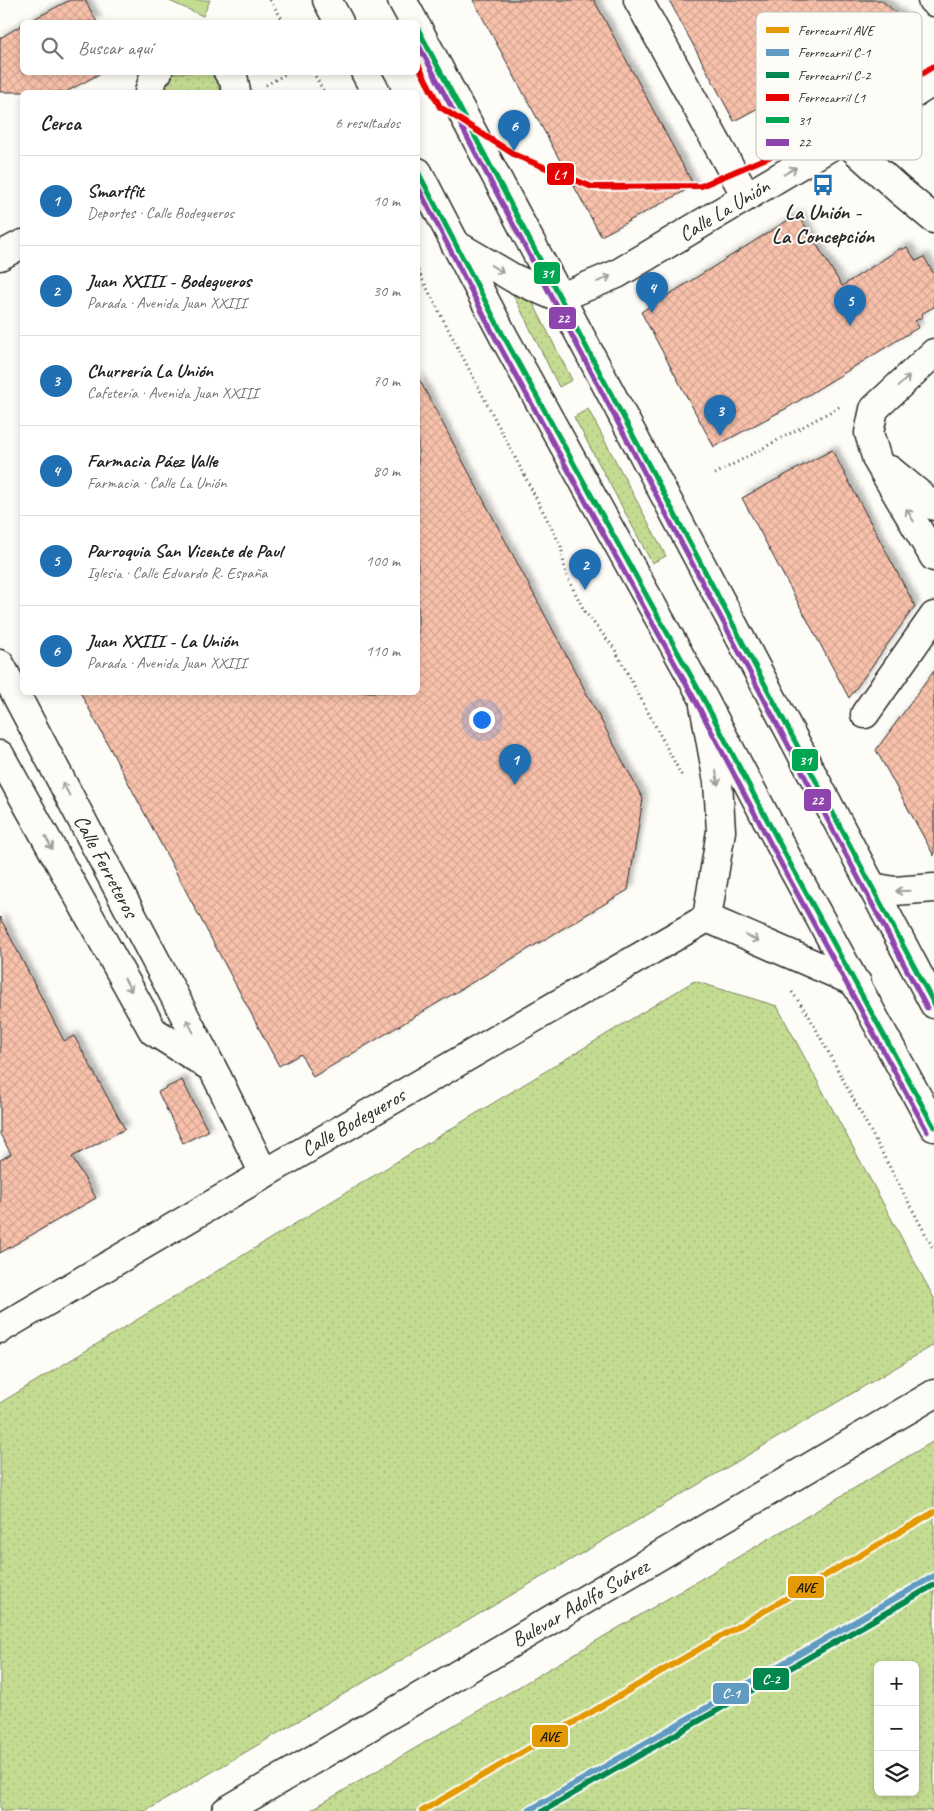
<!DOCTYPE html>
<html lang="es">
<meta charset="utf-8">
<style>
body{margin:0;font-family:Caveat,sans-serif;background:#f2f2f2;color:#222}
.controls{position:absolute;right:15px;bottom:15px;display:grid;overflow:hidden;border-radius:8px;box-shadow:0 2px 8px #0003}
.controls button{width:45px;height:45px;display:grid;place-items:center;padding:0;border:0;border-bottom:1px solid #e0e0e0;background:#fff;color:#222;font:25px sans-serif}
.you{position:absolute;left:481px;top:719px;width:18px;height:18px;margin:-12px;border:4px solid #fff;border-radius:50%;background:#1a73e8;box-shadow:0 0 0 8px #1a73e833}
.badge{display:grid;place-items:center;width:32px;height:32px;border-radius:50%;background:#1f6fb2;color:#fff;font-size:16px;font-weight:700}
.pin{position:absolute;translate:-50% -41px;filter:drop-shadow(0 1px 2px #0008)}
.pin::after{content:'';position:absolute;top:26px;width:18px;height:15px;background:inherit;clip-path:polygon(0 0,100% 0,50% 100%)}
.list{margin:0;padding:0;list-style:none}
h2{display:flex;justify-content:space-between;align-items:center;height:65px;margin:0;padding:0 20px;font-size:21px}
h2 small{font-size:16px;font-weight:400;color:#767676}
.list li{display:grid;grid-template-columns:32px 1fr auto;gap:15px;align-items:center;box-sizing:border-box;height:90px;padding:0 20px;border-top:1px solid #e0e0e0}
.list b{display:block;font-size:19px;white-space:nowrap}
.list p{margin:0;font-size:16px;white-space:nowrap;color:#767676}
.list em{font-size:16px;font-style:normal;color:#767676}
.icon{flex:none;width:28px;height:28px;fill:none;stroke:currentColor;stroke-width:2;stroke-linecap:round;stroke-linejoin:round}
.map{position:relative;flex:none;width:934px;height:1811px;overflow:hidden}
.search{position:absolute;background:#fff;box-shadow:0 2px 8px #0003;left:20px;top:20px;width:400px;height:55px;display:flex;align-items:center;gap:12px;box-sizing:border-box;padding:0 18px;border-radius:8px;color:#767676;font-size:19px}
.panel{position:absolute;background:#fff;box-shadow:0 2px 8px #0003;left:20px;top:90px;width:400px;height:605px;border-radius:8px}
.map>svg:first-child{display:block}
.grass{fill:url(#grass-dots);stroke:#78845e;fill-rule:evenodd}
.park{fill:#c4dc92;stroke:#78845e}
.building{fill:url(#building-cross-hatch);stroke:#2b2b2b;filter:url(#shadow)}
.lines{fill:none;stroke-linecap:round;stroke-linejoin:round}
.minor-casing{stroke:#2b2b2b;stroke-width:31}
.major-casing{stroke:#2b2b2b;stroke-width:31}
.path{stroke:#2b2b2b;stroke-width:3;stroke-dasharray:1 4;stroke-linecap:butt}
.minor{stroke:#fdfcf7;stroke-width:28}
.major{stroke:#fdfcf7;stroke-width:28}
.bus-1-casing{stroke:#fdfcf7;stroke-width:9}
.bus-2-casing{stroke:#fdfcf7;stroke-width:9}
.bus-1{stroke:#00a651;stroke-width:5}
.bus-2{stroke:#8e44ad;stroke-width:5}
.rail-1-casing{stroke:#fdfcf7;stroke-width:10}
.rail-2-casing{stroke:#fdfcf7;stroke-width:10}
.rail-3-casing{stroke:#fdfcf7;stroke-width:10}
.rail-4-casing{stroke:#fdfcf7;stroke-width:10}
.rail-1{stroke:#e39a04;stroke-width:6}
.rail-2{stroke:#619bc1;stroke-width:6}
.rail-3{stroke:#00874d;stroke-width:6}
.rail-4{stroke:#e60000;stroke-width:6}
.oneway{stroke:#9e9e9b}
.labels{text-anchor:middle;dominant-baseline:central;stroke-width:4;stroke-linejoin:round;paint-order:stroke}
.street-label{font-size:21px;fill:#2b2b2b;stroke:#fdfcf7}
.poi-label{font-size:21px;font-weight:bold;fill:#2b2b2b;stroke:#fdfcf7}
.key{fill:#fdfcf7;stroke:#bebdba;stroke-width:1}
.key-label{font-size:14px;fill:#2b2b2b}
.line-badge{stroke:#fdfcf7;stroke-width:2}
.badge-label{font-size:14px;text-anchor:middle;font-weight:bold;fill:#fff}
.pale-badge-label{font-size:14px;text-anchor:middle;font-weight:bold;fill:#111}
</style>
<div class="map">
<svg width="934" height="1811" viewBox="0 0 934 1811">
<defs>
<pattern id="grass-dots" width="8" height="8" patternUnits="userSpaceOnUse" patternTransform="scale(1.25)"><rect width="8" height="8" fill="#c4dc92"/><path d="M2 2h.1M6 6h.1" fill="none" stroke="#a9bd7e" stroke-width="1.8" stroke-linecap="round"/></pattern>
<pattern id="building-cross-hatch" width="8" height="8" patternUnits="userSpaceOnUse" patternTransform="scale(1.25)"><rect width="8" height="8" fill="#f8c1ab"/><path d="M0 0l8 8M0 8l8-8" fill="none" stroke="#d5a693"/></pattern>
<filter id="shadow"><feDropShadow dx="4.5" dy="-4.5" stdDeviation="2.5" flood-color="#0004"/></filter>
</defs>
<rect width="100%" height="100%" fill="#fdfcf7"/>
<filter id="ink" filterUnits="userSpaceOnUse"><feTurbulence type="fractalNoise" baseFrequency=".02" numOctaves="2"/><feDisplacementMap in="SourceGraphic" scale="10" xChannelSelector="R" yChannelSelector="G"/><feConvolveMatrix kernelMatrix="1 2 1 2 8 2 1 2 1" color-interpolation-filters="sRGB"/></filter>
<g filter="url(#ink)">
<!-- grass -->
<g class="grass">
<path d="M207,72C215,76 219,84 221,92H162L167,80L175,73Z"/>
<path d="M511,290L531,299L572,380L559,387Z"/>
<path d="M588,409L666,556L652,563L574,417Z"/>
<path d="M694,981L777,1006L934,1298V1345L146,1811H0V1403Z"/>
<path d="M934,1441V1811H309ZM878,1665H915V1792H878Z"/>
</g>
<!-- park -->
<path class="park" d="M167,0H210L203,16Z"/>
<!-- building -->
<g class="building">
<path d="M70,0H85L97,22H28Z"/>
<path d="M473,0H594L694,186L601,236Z"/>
<path d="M669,0H881L911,25L734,121Z"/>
<path d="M22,25V72H103L66,92H0V38Z"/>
<path d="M798,214L842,286L901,248L902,250L907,247L916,261L924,257L934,274V307L921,314L922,317L915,321L919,327L787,408L714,447L641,312Z"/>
<path d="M418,377L643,799L628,890L313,1077L301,1054L279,1066L80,692H418Z"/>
<path d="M832,450L915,606L849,698L742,498Z"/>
<path d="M934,671V856L876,750Z"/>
<path d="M0,917L64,1041L74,1036L125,1129L72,1157L96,1198L0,1253V1160L11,1154L0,1134Z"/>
<path d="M182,1080L208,1131L183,1143L158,1092Z"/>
</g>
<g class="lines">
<!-- minor casing -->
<g class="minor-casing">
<g id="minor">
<path d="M638,0L746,196"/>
<path d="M932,0L934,2"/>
<path d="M228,72L234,80L236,92"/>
<path d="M149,92L154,76L158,72"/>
<path d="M843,139L898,189L934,219"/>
<path d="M0,256L22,244"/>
<path d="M934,353L874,409L869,433L877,460L934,557"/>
<path d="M890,470L934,506"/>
<path d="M0,664L218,1079L264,1174"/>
<path d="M704,705L718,782L721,831L707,918"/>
<path d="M865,714L934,616"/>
<path d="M0,755L153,1031L212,1068"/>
<path d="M872,887L894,891L934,888"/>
<path d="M707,918L857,983"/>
<path d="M0,1329L264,1174L707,918"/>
</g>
</g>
<!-- major casing -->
<g class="major-casing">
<g id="major">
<path d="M327,0L339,22"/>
<path d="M402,0L414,22"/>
<path d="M418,29L934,1004"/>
<path d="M365,72L376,92"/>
<path d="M418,172L504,337L702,696L793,869L934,1127"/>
<path d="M455,244L513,278L559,298"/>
<path d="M559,298L617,274L843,139L934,81"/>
<path d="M226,1811L934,1394"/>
</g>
</g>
<!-- path -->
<g class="path">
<path d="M270,0L284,22"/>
<path d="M313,72L324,92"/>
<path d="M266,85L289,72"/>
<path d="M418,271L561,546L566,575L585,612L614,648L683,778"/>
<path d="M715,474L841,406"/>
<path d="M792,992L809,1016L934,1250"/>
</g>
<!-- minor -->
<use href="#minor" class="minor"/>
<!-- major -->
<use href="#major" class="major"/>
<!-- bus-1 casing -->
<g class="bus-1-casing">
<g id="bus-1">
<path d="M418,29L934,1004"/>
<path d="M418,172L504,337L702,696L793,869L934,1127"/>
</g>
</g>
<!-- bus-2 casing -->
<g class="bus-2-casing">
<g id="bus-2">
<path d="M418,44L927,1008"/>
<path d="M418,187L497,341L695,700L786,873L927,1131"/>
</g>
</g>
<!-- bus-1 -->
<use href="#bus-1" class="bus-1"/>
<!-- bus-2 -->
<use href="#bus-2" class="bus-2"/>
<!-- rail-1 casing -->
<g class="rail-1-casing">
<path id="rail-1" d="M422,1811L934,1512"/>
</g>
<!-- rail-2 casing -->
<g class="rail-2-casing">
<path id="rail-2" d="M528,1811L934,1576"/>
</g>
<!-- rail-3 casing -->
<g class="rail-3-casing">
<path id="rail-3" d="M543,1811L934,1585"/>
</g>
<!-- rail-4 casing -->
<g class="rail-4-casing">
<path id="rail-4" d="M418,65L440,107L515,155L592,187L701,186L827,132L934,66"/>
</g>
<!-- rail-1 -->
<use href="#rail-1" class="rail-1"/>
<!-- rail-2 -->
<use href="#rail-2" class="rail-2"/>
<!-- rail-3 -->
<use href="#rail-3" class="rail-3"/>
<!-- rail-4 -->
<use href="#rail-4" class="rail-4"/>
</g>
<!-- one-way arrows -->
<defs><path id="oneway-shaft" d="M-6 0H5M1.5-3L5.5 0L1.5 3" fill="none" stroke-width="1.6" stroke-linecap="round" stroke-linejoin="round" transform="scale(1.25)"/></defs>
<g class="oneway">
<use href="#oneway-shaft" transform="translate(790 171) rotate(-30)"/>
<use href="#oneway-shaft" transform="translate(497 269) rotate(31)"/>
<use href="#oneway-shaft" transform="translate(604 279) rotate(-23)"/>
<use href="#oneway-shaft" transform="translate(904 381) rotate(-43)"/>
<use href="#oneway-shaft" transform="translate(910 515) rotate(-120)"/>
<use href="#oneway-shaft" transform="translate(717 778) rotate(82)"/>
<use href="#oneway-shaft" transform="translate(66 789) rotate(-118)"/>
<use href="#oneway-shaft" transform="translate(49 843) rotate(61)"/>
<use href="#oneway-shaft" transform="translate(903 891) rotate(178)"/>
<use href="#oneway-shaft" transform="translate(752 938) rotate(23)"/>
<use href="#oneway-shaft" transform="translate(128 985) rotate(61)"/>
<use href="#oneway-shaft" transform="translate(190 1026) rotate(-118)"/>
</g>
</g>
<!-- icons -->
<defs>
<g id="bus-bare" transform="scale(1.725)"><path d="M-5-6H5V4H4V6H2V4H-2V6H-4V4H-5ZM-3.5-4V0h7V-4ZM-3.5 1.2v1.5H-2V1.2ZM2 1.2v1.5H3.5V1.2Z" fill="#1f6fb2" stroke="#fdfcf7" stroke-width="2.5" paint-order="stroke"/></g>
</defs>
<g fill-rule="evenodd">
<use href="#bus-bare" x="823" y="185"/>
</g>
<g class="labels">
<!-- street labels -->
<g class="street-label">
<text transform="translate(724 210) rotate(-31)">Calle La Unión</text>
<text transform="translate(106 866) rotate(62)">Calle Ferreteros</text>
<text transform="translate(353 1122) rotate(-30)">Calle Bodegueros</text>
<text transform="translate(580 1603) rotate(-30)">Bulevar Adolfo Suárez</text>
</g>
<!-- poi labels -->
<g class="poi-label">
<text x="823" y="212">La Unión -<tspan x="823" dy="24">La Concepción</tspan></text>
</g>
</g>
<!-- legend -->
<rect x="756" y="12" width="166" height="148" rx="8" class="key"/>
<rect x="766" y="27" width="23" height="6" fill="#e39a04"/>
<rect x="766" y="49" width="23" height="7" fill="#619bc1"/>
<rect x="766" y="72" width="23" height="6" fill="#00874d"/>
<rect x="766" y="94" width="23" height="7" fill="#e60000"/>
<rect x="766" y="117" width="23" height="6" fill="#00a651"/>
<rect x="766" y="139" width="23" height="7" fill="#8e44ad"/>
<g class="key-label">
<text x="798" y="35">Ferrocarril AVE</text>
<text x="798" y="57">Ferrocarril C-1</text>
<text x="798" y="80">Ferrocarril C-2</text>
<text x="798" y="102">Ferrocarril L1</text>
<text x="798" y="125">31</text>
<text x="798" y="147">22</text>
</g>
<g class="line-badge">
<rect x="546" y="162" width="29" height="24" rx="5" fill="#e60000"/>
<rect x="533" y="261" width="28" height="24" rx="5" fill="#00a651"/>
<rect x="548" y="306" width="29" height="24" rx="5" fill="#8e44ad"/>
<rect x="791" y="748" width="28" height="24" rx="5" fill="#00a651"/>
<rect x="803" y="788" width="29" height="24" rx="5" fill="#8e44ad"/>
<rect x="787" y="1575" width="38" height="24" rx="5" fill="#e39a04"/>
<rect x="752" y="1667" width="38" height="24" rx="5" fill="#00874d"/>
<rect x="712" y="1682" width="38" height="23" rx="5" fill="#619bc1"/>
<rect x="531" y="1724" width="38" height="24" rx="5" fill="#e39a04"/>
</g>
<g class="badge-label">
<text x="560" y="179">L1</text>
<text x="547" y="278">31</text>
<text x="563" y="323">22</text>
<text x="805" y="765">31</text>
<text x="817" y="805">22</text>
<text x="771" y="1684">C-2</text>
<text x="731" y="1698">C-1</text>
</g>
<g class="pale-badge-label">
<text x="806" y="1592">AVE</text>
<text x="550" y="1741">AVE</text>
</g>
</svg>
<div class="controls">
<button>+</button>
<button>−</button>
<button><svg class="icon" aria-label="layers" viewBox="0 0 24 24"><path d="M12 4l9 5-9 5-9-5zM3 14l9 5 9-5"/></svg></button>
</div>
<div class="you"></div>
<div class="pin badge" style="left:515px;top:785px">1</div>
<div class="pin badge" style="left:585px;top:590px">2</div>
<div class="pin badge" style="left:720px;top:436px">3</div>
<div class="pin badge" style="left:652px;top:313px">4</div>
<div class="pin badge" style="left:850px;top:326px">5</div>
<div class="pin badge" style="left:514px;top:151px">6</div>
<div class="search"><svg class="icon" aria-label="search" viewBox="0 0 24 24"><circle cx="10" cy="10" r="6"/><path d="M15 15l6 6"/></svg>Buscar aquí</div>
<section class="panel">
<h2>Cerca<small>6 resultados</small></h2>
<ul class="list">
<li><span class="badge">1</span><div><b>Smartfit</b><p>Deportes · Calle Bodegueros</p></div><em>10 m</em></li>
<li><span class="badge">2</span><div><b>Juan XXIII - Bodegueros</b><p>Parada · Avenida Juan XXIII</p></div><em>30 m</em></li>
<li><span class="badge">3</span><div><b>Churrería La Unión</b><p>Cafetería · Avenida Juan XXIII</p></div><em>70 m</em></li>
<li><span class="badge">4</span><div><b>Farmacia Páez Valle</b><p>Farmacia · Calle La Unión</p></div><em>80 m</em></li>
<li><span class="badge">5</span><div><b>Parroquia San Vicente de Paul</b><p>Iglesia · Calle Eduardo R. España</p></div><em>100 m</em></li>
<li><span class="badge">6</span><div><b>Juan XXIII - La Unión</b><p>Parada · Avenida Juan XXIII</p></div><em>110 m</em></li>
</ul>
</section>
</div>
